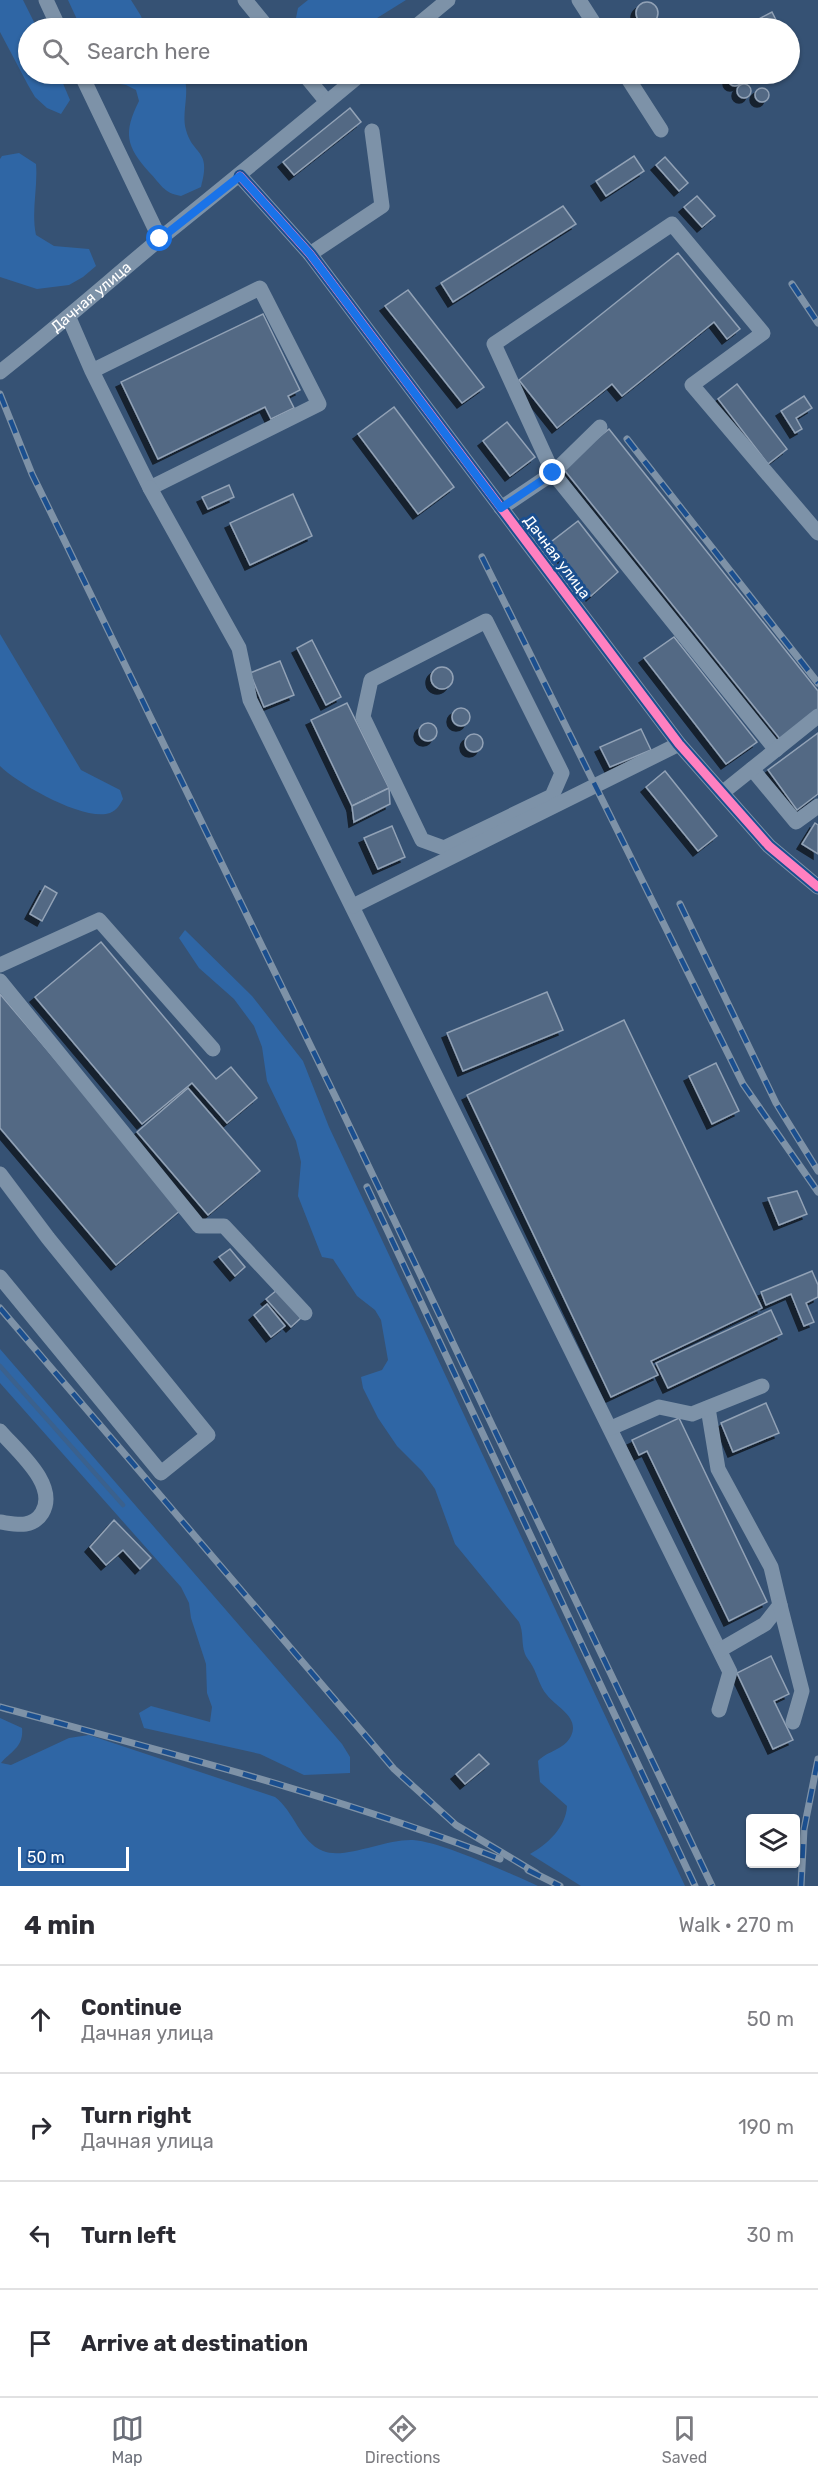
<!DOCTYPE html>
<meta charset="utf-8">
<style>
body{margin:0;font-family:Rubik,sans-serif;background:#f2f2f3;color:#2b2b33}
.controls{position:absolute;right:18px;bottom:18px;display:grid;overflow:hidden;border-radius:6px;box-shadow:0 2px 4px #0004}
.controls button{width:54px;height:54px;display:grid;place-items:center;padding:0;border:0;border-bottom:2px solid #e1e1e2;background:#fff;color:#2b2b33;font:30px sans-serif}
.scale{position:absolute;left:18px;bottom:15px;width:111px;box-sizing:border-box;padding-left:6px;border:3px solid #fff;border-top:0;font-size:16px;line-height:21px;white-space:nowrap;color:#fff;-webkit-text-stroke:4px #1b4f8f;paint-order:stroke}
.stop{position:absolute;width:18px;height:18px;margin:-14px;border:4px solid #1a73e8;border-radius:50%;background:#fff}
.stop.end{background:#1a73e8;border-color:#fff;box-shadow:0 2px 6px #0008}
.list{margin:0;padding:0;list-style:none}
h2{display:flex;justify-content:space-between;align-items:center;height:78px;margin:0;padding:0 24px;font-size:26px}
h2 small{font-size:20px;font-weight:400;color:#7c7c81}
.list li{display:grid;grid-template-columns:39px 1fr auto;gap:18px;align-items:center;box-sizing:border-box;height:108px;padding:0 24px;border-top:2px solid #e1e1e2}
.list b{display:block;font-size:22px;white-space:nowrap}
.list p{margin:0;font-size:20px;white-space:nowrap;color:#7c7c81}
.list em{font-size:20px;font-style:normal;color:#7c7c81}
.icon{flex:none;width:33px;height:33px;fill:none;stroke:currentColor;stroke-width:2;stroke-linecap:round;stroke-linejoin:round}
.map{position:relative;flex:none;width:818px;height:1886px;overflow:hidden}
.search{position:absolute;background:#fff;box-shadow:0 2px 4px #0004;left:18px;right:18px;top:18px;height:66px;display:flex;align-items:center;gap:15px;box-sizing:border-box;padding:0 21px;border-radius:33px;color:#7c7c81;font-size:22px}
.sheet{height:510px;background:#fff}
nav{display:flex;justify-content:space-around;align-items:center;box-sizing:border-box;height:84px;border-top:2px solid #e1e1e2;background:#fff;font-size:16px;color:#7c7c81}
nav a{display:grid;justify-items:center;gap:3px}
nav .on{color:#6b6f79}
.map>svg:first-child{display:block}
.green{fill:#2f66a5}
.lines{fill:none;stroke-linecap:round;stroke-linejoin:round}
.stream{stroke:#3b618d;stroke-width:4.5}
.building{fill:#526984;stroke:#92a2b6;stroke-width:1.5;filter:url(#shadow)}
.minor{stroke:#7d92a8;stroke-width:15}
.rail-casing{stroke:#7e92a7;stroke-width:7}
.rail{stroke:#1b4f8f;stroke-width:4.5;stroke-dasharray:14;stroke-linecap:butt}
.cycleway-casing{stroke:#1b4f8f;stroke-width:13}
.cycleway{stroke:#ff80c0;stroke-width:9}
.route{stroke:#1a73e8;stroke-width:8}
.labels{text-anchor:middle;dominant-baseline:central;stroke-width:6;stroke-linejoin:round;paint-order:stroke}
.street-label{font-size:15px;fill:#fff;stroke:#1b4f8f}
</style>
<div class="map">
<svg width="818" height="1886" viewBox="0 0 818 1886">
<defs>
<filter id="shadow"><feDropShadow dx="-5" dy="5" stdDeviation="0" flood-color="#0009"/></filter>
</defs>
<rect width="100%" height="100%" fill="#365274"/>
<!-- green -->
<g class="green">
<path d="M0,0H23L37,28H28V74H59L70,100L61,114L47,108L35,97L28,85L0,32Z"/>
<path d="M68,0H131L141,16L145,28H81Z"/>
<path d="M308,0H406L361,28H294L298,8Z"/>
<path d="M101,74H183C191,92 181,112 186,130C193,156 212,149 201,187L181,196C163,193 161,184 149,172C126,146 123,133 139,101L136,90L126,85L105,81Z"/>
<path d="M19,153L36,164C38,188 31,211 36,235L54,246L89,249L96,266L83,277L69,285L37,289L0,277V159L2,156Z"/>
<path d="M0,634L81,770L120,790L123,799C119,806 117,810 110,813C85,822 18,784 0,766Z"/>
<path d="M185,930L252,996L303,1061L329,1127L685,1886H581L530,1854C548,1844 566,1827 567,1806L540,1782L538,1761C547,1751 564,1750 571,1736C580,1717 556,1707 547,1695C539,1686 537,1672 530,1662C528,1659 526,1657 525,1654C521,1643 524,1633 519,1622L455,1544L435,1489L422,1471L397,1446L378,1418L363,1388L361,1377L382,1370L388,1360L381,1320L375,1310L357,1296L333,1259L322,1257L298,1196L301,1162L296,1141L267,1081L262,1047L254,1026L234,999L199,968L179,938Z"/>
<path d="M0,1349L342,1744L350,1757V1773L304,1775L260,1754L144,1728L139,1713L151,1706L210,1722L212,1707L207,1693L206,1664L191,1618L189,1603L181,1587L0,1383Z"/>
<path d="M0,1718L22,1728C24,1747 11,1751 1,1763L11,1765L69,1738L89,1735L275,1797C294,1811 300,1842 323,1851C345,1860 384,1839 413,1840C442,1842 509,1873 538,1886H0Z"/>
</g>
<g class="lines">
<!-- stream -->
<path class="stream" d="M0,1366L123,1505"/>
</g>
<!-- building -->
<g class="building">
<circle cx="647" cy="13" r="11"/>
<path d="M772,12L780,28H754L751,23Z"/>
<circle cx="735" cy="79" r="7"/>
<circle cx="744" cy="91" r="7"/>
<circle cx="762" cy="95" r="7"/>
<path d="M350,108L361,122L294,175L283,162Z"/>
<path d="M634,156L644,171L606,196L596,181Z"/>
<path d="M665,157L688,183L679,191L656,165Z"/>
<path d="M697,196L715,216L702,227L684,207Z"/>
<path d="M563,206L576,224L453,302L441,283Z"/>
<path d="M678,253L740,329L727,339L714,322L622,396L612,384L557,428L519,380Z"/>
<path d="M408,290L484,387L462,403L385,306Z"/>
<path d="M263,314L300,390L288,396L294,408L271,419L265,407L158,459L121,382Z"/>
<path d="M737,384L787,449L768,464L718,399Z"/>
<path d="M804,396L812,408L796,418L802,429L795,433L781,411Z"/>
<path d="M394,407L454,487L418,514L358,434Z"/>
<path d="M507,422L535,457L510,476L483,441Z"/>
<path d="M609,429L818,691V709L780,739L562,467Z"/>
<path d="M229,485L234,497L208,509L202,497Z"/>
<path d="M293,494L312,536L250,565L230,523Z"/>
<path d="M578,521L618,572L591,596L551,542Z"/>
<path d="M674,637L757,742L726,764L644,658Z"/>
<path d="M312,640L341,697L326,705L297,648Z"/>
<path d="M280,661L294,695L264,707L250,673Z"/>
<circle cx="442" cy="678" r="11"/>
<path d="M347,703L389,788L352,806L311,720Z"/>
<circle cx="461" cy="717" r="9"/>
<circle cx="428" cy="732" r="9"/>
<path d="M641,729L651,750L610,767L600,747Z"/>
<path d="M818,733V794L797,810L768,770Z"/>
<circle cx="474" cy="743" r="9"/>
<path d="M665,771L717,836L698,851L646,787Z"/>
<path d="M389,788L390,804L354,822L352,806Z"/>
<path d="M815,823L818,825V854L802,844Z"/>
<path d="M392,826L405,857L378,869L364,838Z"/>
<path d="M45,886L57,893L42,921L30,914Z"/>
<path d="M101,942L216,1079L231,1067L257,1098L227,1123L192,1083L142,1124L35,997Z"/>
<path d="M547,992L563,1030L463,1071L447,1033Z"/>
<path d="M0,994L182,1209L116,1265L0,1128Z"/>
<path d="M624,1020L762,1308L651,1361L658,1375L611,1397L467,1095Z"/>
<path d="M716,1063L739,1111L712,1124L689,1076Z"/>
<path d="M188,1088L260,1171L208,1215L137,1132Z"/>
<path d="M797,1191L807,1214L779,1225L768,1198Z"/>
<path d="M230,1249L245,1267L235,1276L219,1257Z"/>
<path d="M812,1271L818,1285V1297L806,1303L814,1322L804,1326L791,1294L766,1305L761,1292Z"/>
<path d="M277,1290L301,1318L291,1327L266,1299Z"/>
<path d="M267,1304L285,1326L271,1337L254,1315Z"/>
<path d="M771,1310L782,1334L668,1388L656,1363Z"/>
<path d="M766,1403L779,1433L733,1452L721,1423Z"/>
<path d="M679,1418L767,1602L729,1621L647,1451L639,1455L632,1440Z"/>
<path d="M114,1520L151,1558L140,1569L123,1550L106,1565L90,1547Z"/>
<path d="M771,1656L789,1694L774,1701L793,1740L773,1749L737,1673Z"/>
<path d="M479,1754L489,1764L465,1784L456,1774Z"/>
</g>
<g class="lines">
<!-- minor -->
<g class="minor">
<path d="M46,0L59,28"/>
<path d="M245,0L268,28"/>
<path d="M579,0L597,28"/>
<path d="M414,28L448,0"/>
<path d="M81,74L160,239"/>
<path d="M304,74L327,102"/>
<path d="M625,74L661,130"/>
<path d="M240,176L310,254L679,744L769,846L818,887"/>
<path d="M310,254L382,206L372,131"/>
<path d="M69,318L92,371L150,488L319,404L260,288L92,371"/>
<path id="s1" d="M0,372C55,329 107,283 161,238C228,184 295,129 361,74"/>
<path d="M150,488L239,648L250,700L730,1672L719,1710"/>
<path d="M501,508L553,473L600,427"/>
<path d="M486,621L562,773L552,796L444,848L422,840L363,717L371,680Z"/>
<path d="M776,750L553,473L494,344L672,224L763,333L692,385L818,533"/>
<path d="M752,769L796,822L818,806"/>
<path d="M722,793L818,716"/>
<path d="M353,906L679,744"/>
<path d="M0,965L99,920L213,1049"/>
<path d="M0,981L199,1226H224L305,1313"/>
<path d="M0,1174L48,1238L208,1435L161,1473L0,1277"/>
<path d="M708,1408L718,1469L771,1567L780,1605L765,1624L720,1650"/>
<path d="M611,1428L659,1407L692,1414L762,1386"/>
<path d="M0,1431C17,1451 59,1485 42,1513C32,1529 15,1524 0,1522"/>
<path d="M780,1605L802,1691L793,1722"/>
</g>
<!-- rail casing -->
<g class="rail-casing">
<g id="rail">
<path d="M792,284L818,323"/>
<path d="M0,394L32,474L336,1098L712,1886"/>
<path d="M627,439L818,683"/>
<path d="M482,557L743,1084L818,1192"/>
<path d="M680,904L776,1103L818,1171"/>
<path d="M367,1187L695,1886"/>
<path d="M0,1308L394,1769L456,1825L536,1873"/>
<path d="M0,1707C168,1753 338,1796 500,1859"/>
<path d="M528,1870L560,1886"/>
<path d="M801,1886L804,1829L818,1759"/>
</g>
</g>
<!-- rail -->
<use href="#rail" class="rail"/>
<!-- cycleway casing -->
<g class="cycleway-casing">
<path id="cycleway" d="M240,176L310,254L679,744L769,846L818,887"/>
</g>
<!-- cycleway -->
<use href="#cycleway" class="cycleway"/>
</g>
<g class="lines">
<!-- route -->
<path class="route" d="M160,239L240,176L310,254L501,508L553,473"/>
</g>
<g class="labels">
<!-- street labels -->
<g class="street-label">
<text stroke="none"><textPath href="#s1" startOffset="118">Дачная улица</textPath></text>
<text transform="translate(557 557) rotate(53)">Дачная улица</text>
</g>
</g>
</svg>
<div class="controls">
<button><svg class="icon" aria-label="layers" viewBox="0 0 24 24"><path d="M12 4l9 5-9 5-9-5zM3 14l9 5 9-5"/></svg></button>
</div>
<div class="scale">50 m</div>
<div class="stop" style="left:160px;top:239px"></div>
<div class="stop end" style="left:553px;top:473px"></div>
<div class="search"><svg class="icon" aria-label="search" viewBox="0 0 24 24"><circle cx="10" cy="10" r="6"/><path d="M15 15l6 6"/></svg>Search here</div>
</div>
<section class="sheet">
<h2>4 min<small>Walk · 270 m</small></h2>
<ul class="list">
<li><svg class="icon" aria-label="ahead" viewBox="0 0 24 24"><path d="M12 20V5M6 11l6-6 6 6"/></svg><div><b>Continue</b><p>Дачная улица</p></div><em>50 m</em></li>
<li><svg class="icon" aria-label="right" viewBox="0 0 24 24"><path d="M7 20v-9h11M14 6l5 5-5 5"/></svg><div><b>Turn right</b><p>Дачная улица</p></div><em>190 m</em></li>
<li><svg class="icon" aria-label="left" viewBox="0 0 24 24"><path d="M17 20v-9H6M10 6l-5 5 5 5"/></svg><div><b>Turn left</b></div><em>30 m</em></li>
<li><svg class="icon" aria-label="arrive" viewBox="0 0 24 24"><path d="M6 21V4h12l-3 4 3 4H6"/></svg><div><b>Arrive at destination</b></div></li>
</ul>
</section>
<nav>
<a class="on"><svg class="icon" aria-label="map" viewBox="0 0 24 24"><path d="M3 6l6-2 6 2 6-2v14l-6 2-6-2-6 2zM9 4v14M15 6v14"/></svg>Map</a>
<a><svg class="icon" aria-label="directions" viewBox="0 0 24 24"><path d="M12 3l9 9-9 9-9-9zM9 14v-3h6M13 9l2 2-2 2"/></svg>Directions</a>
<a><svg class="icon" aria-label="saved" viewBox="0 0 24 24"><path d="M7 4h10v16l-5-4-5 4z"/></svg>Saved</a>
</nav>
